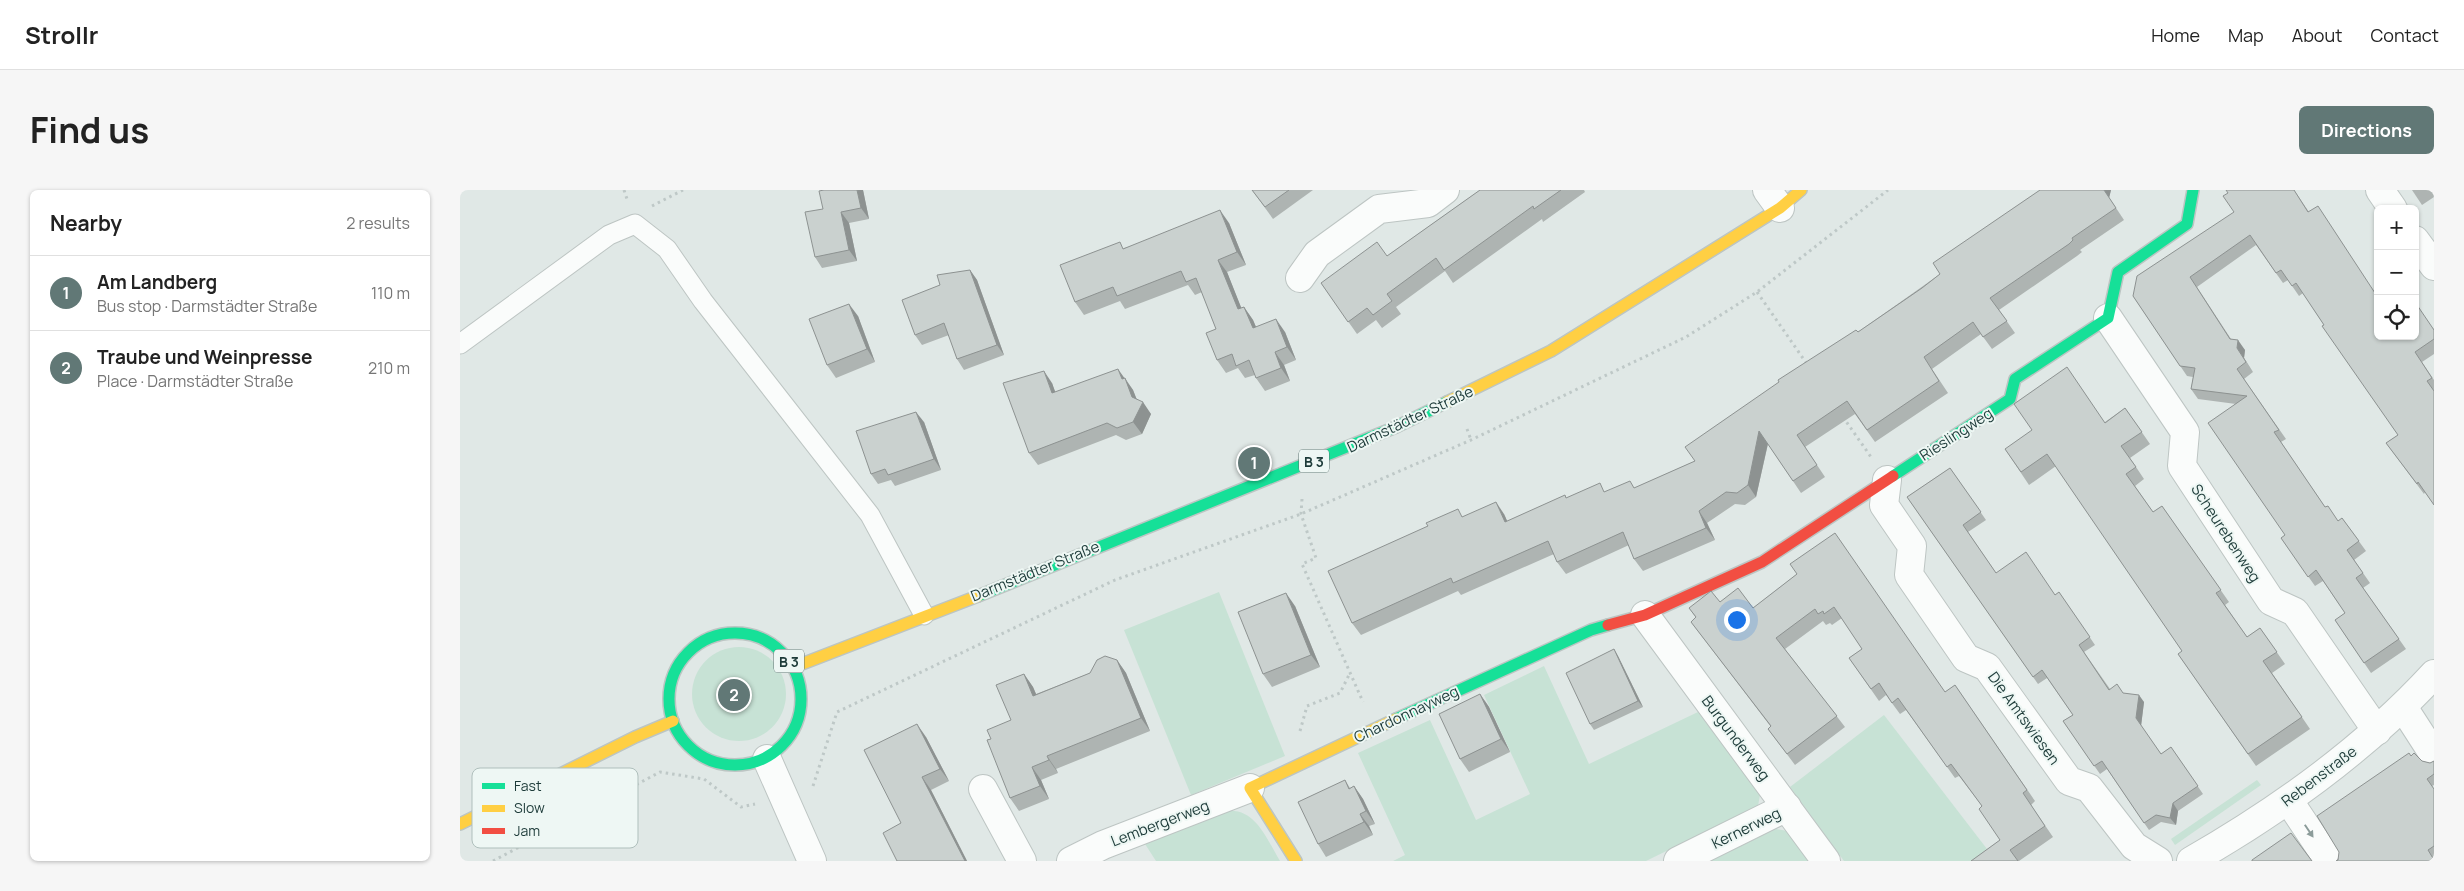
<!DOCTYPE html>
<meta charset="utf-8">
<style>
body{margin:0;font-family:Manrope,sans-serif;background:#f6f6f6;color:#222}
.controls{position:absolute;right:15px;top:15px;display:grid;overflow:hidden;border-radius:8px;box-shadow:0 1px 4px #0004}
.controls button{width:45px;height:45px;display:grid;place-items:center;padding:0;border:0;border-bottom:1px solid #e0e0e0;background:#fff;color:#222;font:25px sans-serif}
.you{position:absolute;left:1276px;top:429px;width:18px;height:18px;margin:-12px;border:4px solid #fff;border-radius:50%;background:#1a73e8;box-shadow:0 0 0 8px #1a73e833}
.badge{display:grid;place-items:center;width:32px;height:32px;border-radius:50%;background:#617876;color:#fff;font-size:16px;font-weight:700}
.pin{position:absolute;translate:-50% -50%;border:2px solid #fff;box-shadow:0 1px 5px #0006}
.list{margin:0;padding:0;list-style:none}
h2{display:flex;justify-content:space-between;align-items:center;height:65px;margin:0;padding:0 20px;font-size:21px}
h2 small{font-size:16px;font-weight:400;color:#767676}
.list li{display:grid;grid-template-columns:32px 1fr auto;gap:15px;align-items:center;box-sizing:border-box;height:75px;padding:0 20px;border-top:1px solid #e0e0e0}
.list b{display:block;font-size:19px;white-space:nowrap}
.list p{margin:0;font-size:16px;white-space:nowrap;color:#767676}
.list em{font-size:16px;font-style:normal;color:#767676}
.icon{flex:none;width:28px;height:28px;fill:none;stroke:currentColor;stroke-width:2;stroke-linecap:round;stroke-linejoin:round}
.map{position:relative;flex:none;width:1974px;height:671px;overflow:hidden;border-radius:8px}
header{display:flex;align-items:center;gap:30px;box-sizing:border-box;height:70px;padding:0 25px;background:#fff;border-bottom:1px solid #e0e0e0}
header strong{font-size:24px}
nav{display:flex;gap:28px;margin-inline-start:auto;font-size:18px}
.intro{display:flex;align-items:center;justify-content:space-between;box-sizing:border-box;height:120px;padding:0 30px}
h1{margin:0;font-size:35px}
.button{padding:12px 22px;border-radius:8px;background:#617876;color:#fff;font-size:18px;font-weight:700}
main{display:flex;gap:30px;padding:0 30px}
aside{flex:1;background:#fff;border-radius:8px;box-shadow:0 1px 4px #0004}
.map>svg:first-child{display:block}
.green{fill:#c7e2d5}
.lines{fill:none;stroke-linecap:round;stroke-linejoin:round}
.lane-casing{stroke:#bdc5c3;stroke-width:21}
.street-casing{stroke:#bdc5c3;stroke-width:30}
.fast-casing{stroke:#bcc5c3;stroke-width:14}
.slow-casing{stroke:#bcc5c3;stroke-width:14}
.jam-casing{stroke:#bcc5c3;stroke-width:14}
.path{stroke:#bec8c7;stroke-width:3;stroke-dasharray:2.5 4;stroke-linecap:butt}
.lane{stroke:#fafcfb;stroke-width:19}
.street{stroke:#fafcfb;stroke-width:28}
.fast{stroke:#16e098;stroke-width:11}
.slow{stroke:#ffcf43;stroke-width:11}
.jam{stroke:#f24e42;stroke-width:11}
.wall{fill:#aeb4b2}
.shaded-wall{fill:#8d9291}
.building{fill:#cad1cf;stroke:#8d9291}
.oneway{fill:#8c9c9a}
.labels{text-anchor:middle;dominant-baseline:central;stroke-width:4;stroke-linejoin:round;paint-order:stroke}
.shield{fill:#eef7f4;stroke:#5c7371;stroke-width:1}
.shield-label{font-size:14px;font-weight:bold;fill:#1d3b39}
.street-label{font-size:15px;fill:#1d3b39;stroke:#eef7f4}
.key{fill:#eef7f4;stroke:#afbfbc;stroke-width:1}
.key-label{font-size:14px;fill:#1d3b39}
</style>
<header>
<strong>Strollr</strong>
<nav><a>Home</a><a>Map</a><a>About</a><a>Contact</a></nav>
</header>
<div class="intro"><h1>Find us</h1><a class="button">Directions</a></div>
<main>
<aside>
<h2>Nearby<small>2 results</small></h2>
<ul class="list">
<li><span class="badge">1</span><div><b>Am Landberg</b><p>Bus stop · Darmstädter Straße</p></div><em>110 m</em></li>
<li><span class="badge">2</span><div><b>Traube und Weinpresse</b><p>Place · Darmstädter Straße</p></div><em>210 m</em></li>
</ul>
</aside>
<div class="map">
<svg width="1974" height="671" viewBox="0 0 1974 671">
<rect width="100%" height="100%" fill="#e0e8e6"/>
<!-- green -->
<g class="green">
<path d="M759,402L825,566L731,605L664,440Z"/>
<circle cx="279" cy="504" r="47"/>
<path d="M1084,476L1129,574L1238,522L1300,605L1298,616L1186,671H933L945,665L898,563L970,530L1016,630L1070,604L1024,505Z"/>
<path d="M1424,525L1527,659L1511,671H1384L1330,597Z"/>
<path d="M1797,590L1801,595L1715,655L1711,649Z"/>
<path d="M767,621C796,618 807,650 820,671H696L685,654Z"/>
<path d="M1316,639L1327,641L1349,671H1250Z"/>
</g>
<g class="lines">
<!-- lane casing -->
<g class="lane-casing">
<path id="lane" d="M0,154L149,45L175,34L207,59L243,111L410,325L464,425"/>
</g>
<!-- street casing -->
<g class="street-casing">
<g id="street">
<path d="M1307,0L1320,18"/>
<path d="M1920,0L1933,19"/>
<path d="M1955,50L1974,76"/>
<path d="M840,88L857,64L919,19L968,13L985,0"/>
<path d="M1648,128L1725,242L1722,276L1811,411L1835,422L1917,541"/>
<path d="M1427,290L1424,315L1452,356L1449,385L1506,468L1527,477L1609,591L1629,598L1674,656L1698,671"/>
<path d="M1185,425L1366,671"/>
<path d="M1943,517L1974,565"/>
<path d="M307,569L352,671"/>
<path d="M523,599L562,671"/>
<path d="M1829,611L1869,671"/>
<path d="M611,671L643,655L790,598"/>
<path d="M1218,671L1327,617"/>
<path d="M1731,671C1820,620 1904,560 1974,484"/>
</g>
</g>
<!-- fast casing -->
<g class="fast-casing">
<g id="fast">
<path d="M1433,286L1550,209L1555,189L1648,128L1658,82L1727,34L1733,0"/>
<path d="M518,406L936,237L987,212"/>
<circle cx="275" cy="509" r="66"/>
<path d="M936,529L1131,440L1148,435"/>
</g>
</g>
<!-- slow casing -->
<g class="slow-casing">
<g id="slow">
<path d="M987,212L1091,161L1320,18L1341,0"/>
<path d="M334,477L518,406"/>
<path d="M0,634L175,547L213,531"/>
<path d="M836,671L790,598L936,529"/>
</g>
</g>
<!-- jam casing -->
<g class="jam-casing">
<path id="jam" d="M1148,435L1185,425L1302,372L1433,286"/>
</g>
<!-- path -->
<g class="path">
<path d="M164,0L167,9"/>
<path d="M192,16L223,0"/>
<path d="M1297,102L1347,174"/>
<path d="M1383,227L1411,267"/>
<path d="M1007,239L1011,250"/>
<path d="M842,309L841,324L856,368L842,374L903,512"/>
<path d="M840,541L847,516L880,503L890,483"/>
<path d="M353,596L377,522L655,390L841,324L1011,250L1226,147L1297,102L1428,0"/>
<path d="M33,671L200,582L244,589L281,617L295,614"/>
</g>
<!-- lane -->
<use href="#lane" class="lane"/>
<!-- street -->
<use href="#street" class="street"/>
<!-- fast -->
<use href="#fast" class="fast"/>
<!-- slow -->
<use href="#slow" class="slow"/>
<!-- jam -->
<use href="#jam" class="jam"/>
</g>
<!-- wall -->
<g class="wall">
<path d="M364,0H403L409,29L389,33L397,71L362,78L355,67L363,19Z"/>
<path d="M792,0H853L813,29Z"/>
<path d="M1020,0H1124L1125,2L1083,32L1082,29L993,93L985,81L936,117L941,124L922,138L916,130L897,144L861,93L927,66Z"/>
<path d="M1580,0H1651L1649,8L1664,30L1620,60L1622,62L1617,66L1539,120L1555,143L1532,159L1521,144L1472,179L1488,203L1415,252L1395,224L1345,257L1365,287L1341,303L1308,254L1296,307L1285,315L1275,314L1247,333L1255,350L1183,381L1174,369L1169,355L1106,384L1097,372L1094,364L1001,405L998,401L901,445L892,433L1004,327L1044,324L1047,331L1107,308L1175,298L1235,271L1398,142L1480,84Z"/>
<path d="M1834,0L1849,22L1915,103L1974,139V164L1962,172L1974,190V315L1965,302L1964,304L1926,253L1938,245L1864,135L1843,103L1839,106L1828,90L1823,93L1796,55L1737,97L1771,149L1785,160L1784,168L1793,182L1784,189L1826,249L1821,252L1865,317L1878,331L1882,328L1906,361L1894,370L1910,393L1903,398L1946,459L1911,483L1875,430L1885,423L1863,391L1855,396L1821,348L1825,345L1776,214L1738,209L1731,199L1733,187L1727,186L1673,106Z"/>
<path d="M1952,0H1974V7L1962,15Z"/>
<path d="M769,33L786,75L767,82L781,118L784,117L793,130L796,137L825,142L836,170L824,175L830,191L805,201L796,188L795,185L785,188L778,178L766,183L757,170L756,139L742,102L735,105L728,95L665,119L660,111L624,125L615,112L664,58Z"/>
<path d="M510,80L517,90L544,165L504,180L497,169L489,145L462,155L455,145L480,95Z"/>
<path d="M398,126L415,172L376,188L367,175Z"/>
<path d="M665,188L673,200L677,210L691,224L682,244L666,250L656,245L578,275L569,263L592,193L595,202Z"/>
<path d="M1665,218L1690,254L1670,268L1684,289L1675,296L1693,322L1702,316L1769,412L1765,415L1787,447L1800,438L1825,474L1812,483L1850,539L1796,576L1718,464L1722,461L1596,276L1569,295L1545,259L1645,232Z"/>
<path d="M464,232L481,280L435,296L431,290L418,294L411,284Z"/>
<path d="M1490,278L1526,330L1508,342L1536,383L1595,405L1599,402L1635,455L1624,462L1650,499L1663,503L1684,512L1681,536L1701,564L1711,557L1743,604L1718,621L1716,635L1701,632L1689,640L1647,579L1640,584L1603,531L1613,525L1587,488L1578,494L1447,307Z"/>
<path d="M1337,384L1485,502L1495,495L1575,611L1571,615L1593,647L1559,671H1511L1540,650L1522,616L1499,586L1495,588L1446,520L1440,524L1426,505L1419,511L1389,468L1402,459L1382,428L1372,435L1370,433L1366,435L1363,431L1325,459L1385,537L1335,575L1308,539L1311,537L1231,432L1236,428L1229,418L1260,412L1293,418Z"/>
<path d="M835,416L860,477L812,497L803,484Z"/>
<path d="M1154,459L1158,466L1183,517L1134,540L1130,534Z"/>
<path d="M657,470L666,483L690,541L596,579L598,583L581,590L589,609L559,621L550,608L531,549L551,530L564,484L573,497L576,504L630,483Z"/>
<path d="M1020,504L1029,517L1050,562L1009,582L1000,569Z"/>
<path d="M466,547L489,591L471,600L507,671H437L441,633Z"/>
<path d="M1951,566L1962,571L1970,573L1974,571V595L1972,596L1974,599V671H1876Z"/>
<path d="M885,590L890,598L894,596L903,609L915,634L909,636L913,645L866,667L858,654Z"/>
</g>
<!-- shaded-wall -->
<g class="shaded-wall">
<path d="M397,0H403L409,29L401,18Z"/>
<path d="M1644,0H1651L1649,8L1664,30Z"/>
<path d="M760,20L769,33L786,75L777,62Z"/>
<path d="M381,22L389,33L397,71L389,60Z"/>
<path d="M758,70L767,82L787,132L778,119Z"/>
<path d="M510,80L517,90L544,165L537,155Z"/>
<path d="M389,114L398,126L415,172L407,159Z"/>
<path d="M784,117L793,130L802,151L793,138Z"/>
<path d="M816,129L825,142L836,170L827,157Z"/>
<path d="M1778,150L1785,160L1784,168L1793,182L1777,158Z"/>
<path d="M815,162L824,175L830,191L821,178Z"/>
<path d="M658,179L673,200L680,218L683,212L691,224L682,244L673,232L672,207L662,189Z"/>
<path d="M584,181L592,193L600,215L592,203Z"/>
<path d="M456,222L464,232L481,280L474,269Z"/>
<path d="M1299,241L1308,253L1296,307L1288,295Z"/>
<path d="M1036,312L1044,324L1053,344L1045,332Z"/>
<path d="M1239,321L1247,333L1255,350L1246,338Z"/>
<path d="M826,403L835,416L860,477L851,465Z"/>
<path d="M1154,459L1158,466L1183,517L1178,511Z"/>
<path d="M657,470L666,483L690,541L681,528Z"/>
<path d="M564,484L573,497L582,518L573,506Z"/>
<path d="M1020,504L1029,517L1050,562L1041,549Z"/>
<path d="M1679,505L1684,512L1681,536L1676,528Z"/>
<path d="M457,534L466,547L489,591L480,579Z"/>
<path d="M587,566L596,579L598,583L589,570Z"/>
<path d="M572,577L581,590L589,609L580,596Z"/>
<path d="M462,587L471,600L507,671H505Z"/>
<path d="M894,596L903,609L915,634L906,621Z"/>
<path d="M1713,613L1718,621L1716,635L1710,628Z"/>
<path d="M900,624L909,636L913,645L904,632Z"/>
</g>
<!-- building -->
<g class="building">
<path d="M364,0H397L401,18L381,22L389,60L355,67L345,22L363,19L359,1Z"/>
<path d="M792,0H829L805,17Z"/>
<path d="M1020,0H1101L1074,19L1073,16L984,80L976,68L927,104L932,111L913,125L907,118L888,132L861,93L917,52L927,66Z"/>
<path d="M1580,0H1644L1656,18L1612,48L1613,50L1609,54L1530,108L1547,131L1523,147L1513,132L1464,167L1479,191L1407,240L1387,211L1337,245L1357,275L1333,291L1299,241L1288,295L1277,303L1266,302L1239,321L1246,338L1174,369L1163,342L1097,372L1088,351L993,393L991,388L892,433L868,381L968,336L966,333L998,319L1002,327L1036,312L1045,332L1105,305L1106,308L1140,293L1144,302L1170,291L1174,298L1235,271L1225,257L1319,192L1318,190L1396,140L1398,142L1462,98L1480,84L1473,73Z"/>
<path d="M1766,0H1834L1848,22L1858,16L1915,103L1918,101V146H1955V112L1974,140V149L1955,162L1972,188L1967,191L1974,201V315L1958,292L1957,294L1926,253L1938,245L1862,136L1864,135L1836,93L1832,96L1821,80L1816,83L1790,45L1730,87L1770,149L1778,150L1777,158L1786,172L1777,179L1819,240L1814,242L1865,317L1868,316L1878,331L1882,328L1899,351L1887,360L1903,383L1896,388L1939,449L1904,473L1875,430L1885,423L1856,380L1848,387L1821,348L1825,345L1748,233L1787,206L1731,199L1735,178L1720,176L1673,106L1677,86L1774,22L1763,6L1768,3Z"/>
<path d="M760,20L777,62L758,70L778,119L784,117L793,138L816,129L827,157L815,162L821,178L796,188L789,170L776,176L772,164L757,170L746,143L756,139L736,88L726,92L721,81L657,106L653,97L615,112L600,75L660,52L663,59Z"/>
<path d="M510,80L537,155L497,169L484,133L455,145L442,110L480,95L477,85Z"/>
<path d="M389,114L407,159L367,175L349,129Z"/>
<path d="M1607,177L1645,233L1665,218L1682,242L1661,256L1676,277L1666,284L1693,322L1702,316L1761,400L1756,403L1787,447L1800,438L1817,462L1803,471L1842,527L1788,564L1718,464L1722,461L1587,264L1561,282L1545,259L1572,240L1554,214Z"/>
<path d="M658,179L662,189L665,188L672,207L683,212L673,232L657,238L647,233L569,263L543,193L584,181L592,203Z"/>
<path d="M456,222L474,269L428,285L425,279L411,284L396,241Z"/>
<path d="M1490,278L1521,322L1503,335L1536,383L1566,362L1595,405L1599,402L1630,447L1619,455L1649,500L1657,494L1663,503L1679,505L1676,528L1701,564L1711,557L1738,596L1713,613L1710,628L1696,625L1684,633L1642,571L1634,576L1603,531L1613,525L1582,480L1573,487L1447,307Z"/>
<path d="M1375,343L1485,502L1495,495L1567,600L1563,603L1585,636L1550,660L1558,671H1511L1540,650L1519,619L1522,616L1491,574L1487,577L1438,508L1432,513L1419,493L1411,499L1389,468L1402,459L1374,417L1364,424L1363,421L1358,424L1355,419L1316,448L1377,526L1327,564L1308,539L1311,536L1231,432L1236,427L1229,418L1251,401L1260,412L1278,398L1293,418L1337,384L1330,374Z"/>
<path d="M826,403L851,465L803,484L778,422Z"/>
<path d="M1154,459L1178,511L1130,534L1106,483Z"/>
<path d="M645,466L657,470L681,528L587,566L589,570L572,577L580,596L550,608L527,550L531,549L527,540L551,530L536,495L564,484L573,506L630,483L637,470Z"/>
<path d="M1020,504L1041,549L1000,569L979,524Z"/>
<path d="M457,534L480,579L462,587L505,671H437L423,643L441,633L404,560Z"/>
<path d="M1949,563L1951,566L1954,563L1962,571L1970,573L1974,571V584L1967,589L1974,599V656L1968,660L1974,670V671H1876L1878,670L1879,662L1857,626Z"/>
<path d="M885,590L889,599L894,596L906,621L900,624L904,632L858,654L838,612Z"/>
<path d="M1831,643L1852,671H1792V670Z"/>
</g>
<!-- one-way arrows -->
<defs><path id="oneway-solid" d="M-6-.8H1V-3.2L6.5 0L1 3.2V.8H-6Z" transform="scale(1.25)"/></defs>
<use class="oneway" href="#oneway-solid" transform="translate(1849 641) rotate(56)"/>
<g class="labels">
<!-- shield labels -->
<g class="shield">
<rect x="839" y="259.5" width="30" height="23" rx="4"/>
<rect x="314" y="459.5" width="30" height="23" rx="4"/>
</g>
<g class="shield-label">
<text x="854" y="271">B 3</text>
<text x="329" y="471">B 3</text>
</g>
<!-- street labels -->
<g class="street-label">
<text transform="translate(950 229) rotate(-25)">Darmstädter Straße</text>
<text transform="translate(1496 244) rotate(-33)">Rieslingweg</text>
<text transform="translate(1766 343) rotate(57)">Scheurebenweg</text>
<text transform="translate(575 381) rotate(-22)">Darmstädter Straße</text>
<text transform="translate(946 524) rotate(-25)">Chardonnayweg</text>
<text transform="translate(1564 528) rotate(54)">Die Amtswiesen</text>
<text transform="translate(1276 548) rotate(53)">Burgunderweg</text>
<text transform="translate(1859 586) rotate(-37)">Rebenstraße</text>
<text transform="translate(700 633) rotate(-21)">Lembergerweg</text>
<text transform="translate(1286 638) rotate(-26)">Kernerweg</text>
</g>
</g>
<!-- legend -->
<rect x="12" y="578" width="166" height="80" rx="8" class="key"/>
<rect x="22" y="593" width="23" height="6" fill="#16e098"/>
<rect x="22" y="615" width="23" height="7" fill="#ffcf43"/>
<rect x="22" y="638" width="23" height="6" fill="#f24e42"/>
<g class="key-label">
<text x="54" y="601">Fast</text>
<text x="54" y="623">Slow</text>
<text x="54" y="646">Jam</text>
</g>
</svg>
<div class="controls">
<button>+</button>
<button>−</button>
<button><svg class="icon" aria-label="locate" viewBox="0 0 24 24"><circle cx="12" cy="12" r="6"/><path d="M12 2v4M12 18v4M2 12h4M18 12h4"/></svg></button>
</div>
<div class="you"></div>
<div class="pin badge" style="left:794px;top:273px">1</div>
<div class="pin badge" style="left:274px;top:505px">2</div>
</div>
</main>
